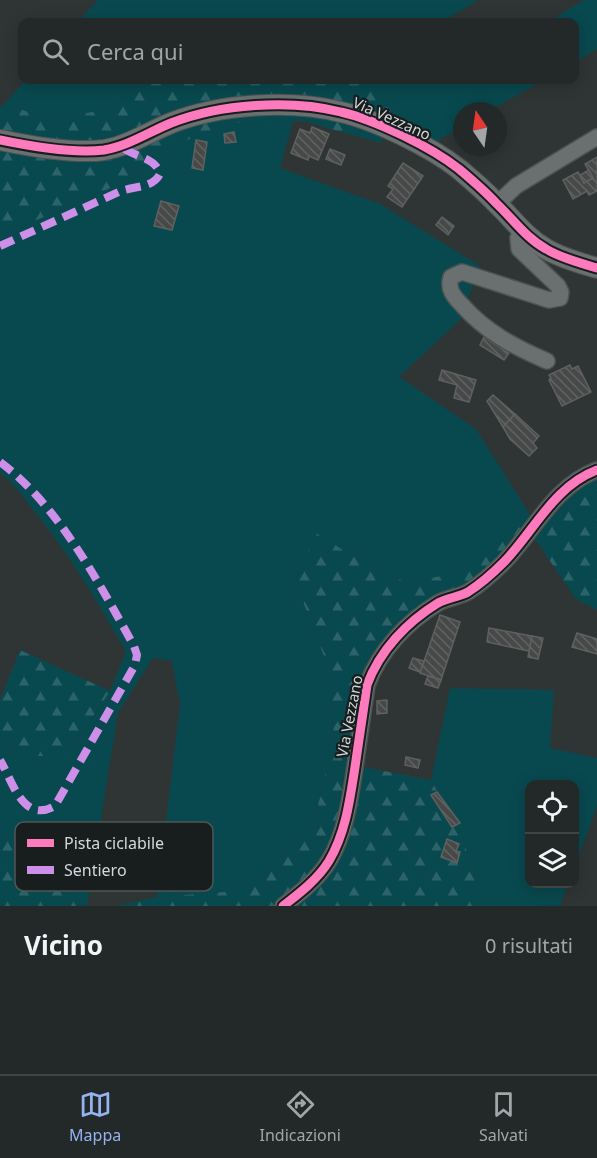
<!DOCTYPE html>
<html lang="it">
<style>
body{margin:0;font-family:"Noto Sans",sans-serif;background:#2b3030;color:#f1f3f6}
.controls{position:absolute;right:18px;bottom:18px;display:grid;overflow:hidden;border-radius:12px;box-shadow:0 3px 15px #0003}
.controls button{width:54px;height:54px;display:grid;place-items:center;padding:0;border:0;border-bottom:2px solid #404445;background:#232828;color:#f1f3f6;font:30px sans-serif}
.compass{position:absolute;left:453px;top:102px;width:54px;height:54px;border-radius:50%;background:#232828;box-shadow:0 3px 15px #0003;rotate:347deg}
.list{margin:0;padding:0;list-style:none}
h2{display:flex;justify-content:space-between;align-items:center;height:78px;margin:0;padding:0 24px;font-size:26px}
h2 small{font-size:20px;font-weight:400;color:#a3a6a8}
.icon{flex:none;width:33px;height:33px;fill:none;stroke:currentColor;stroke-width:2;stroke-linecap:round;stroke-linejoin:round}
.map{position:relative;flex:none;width:597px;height:906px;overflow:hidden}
.search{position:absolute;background:#232828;box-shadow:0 3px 15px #0003;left:18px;right:18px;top:18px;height:66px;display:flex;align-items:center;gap:15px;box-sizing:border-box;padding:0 21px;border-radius:12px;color:#a3a6a8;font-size:22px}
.sheet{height:168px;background:#232828}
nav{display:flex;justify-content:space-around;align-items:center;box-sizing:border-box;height:84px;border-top:2px solid #404445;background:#232828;font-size:16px;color:#a3a6a8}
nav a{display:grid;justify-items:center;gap:3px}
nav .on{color:#95b2f1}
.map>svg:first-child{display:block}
.grass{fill:#08494f}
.forest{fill:url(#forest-firs)}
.building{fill:url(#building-back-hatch);stroke:#606060;stroke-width:1.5}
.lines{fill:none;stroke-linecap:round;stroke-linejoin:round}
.minor-casing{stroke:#4c5252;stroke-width:18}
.tertiary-casing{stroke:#4c5252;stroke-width:22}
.minor{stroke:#6a6f6f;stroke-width:15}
.tertiary{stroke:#6a6f6f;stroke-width:20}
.quiet{stroke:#ce8fe9;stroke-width:8;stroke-dasharray:15 8;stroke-linecap:butt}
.cycleway-casing{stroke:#181d1e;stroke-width:13}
.cycleway{stroke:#fd7abc;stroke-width:9}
.labels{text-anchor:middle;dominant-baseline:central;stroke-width:4.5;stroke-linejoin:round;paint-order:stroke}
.street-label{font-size:15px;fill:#d2d9da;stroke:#181d1e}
.key{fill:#181d1e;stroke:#505556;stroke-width:1.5}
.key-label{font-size:16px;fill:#d2d9da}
</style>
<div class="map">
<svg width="597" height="906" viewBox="0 0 597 906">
<defs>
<pattern id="forest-firs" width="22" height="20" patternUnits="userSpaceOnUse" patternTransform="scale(1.5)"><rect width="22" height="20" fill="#08494f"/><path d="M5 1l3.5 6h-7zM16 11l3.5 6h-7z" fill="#2b6368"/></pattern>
<pattern id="building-back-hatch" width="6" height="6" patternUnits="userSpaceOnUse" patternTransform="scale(1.5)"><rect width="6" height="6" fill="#474848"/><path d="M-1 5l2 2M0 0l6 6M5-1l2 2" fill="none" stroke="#616262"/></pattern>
</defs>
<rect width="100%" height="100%" fill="#2f3535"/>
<!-- grass -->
<g class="grass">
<path d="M98,0H478L442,22H77Z"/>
<path d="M584,0H597V49L575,62L574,22H548Z"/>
<path d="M26,80H147L111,108L53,120L4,104Z"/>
<path d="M374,80H544L489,111H462V127L432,144L387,122L397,103Z"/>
<path d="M293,121L280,168L380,204L480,266L460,320L399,377L476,429L532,518L454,574L405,582L365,564L316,534L295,581L327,664L334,736L313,827L271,869L224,892L157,897L180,704L172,661L153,658L118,713L87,906H81L41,856L0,834V741L11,756H61L89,723L110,691L126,652C98,603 70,555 34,511C24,498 14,484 0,473V236L147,172L170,146L235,123Z"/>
<path d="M450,688L554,690L550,748L597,758V806L575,867L574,784H530V884H568L560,906H486L477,886L462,835L431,780Z"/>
</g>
<!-- forest -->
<g class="forest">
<path d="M147,80H374L397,103L387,122L381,143L303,121L235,123L170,146L147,172L0,236V107L4,104L53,120L111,108Z"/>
<path d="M597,467V610L576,599L535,539L479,595L431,614L386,659L372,691L363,767L431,780L462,835L477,886L486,906H115L157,897L224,892L271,869L313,827L334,736L327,664L295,581L316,533L365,564L405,582L454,574L532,518Z"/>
<path d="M20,650L110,691L89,723L61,756H11L0,741V700Z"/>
<path d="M0,834L41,856L81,906H0Z"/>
</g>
<!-- building -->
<g class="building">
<path d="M312,127L329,134L318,160L309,156L308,160L291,153L300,129L310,133Z"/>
<path d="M234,132L236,142L225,143L224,134Z"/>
<path d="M196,140L207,142L203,170L192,168Z"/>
<path d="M330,149L345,155L341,165L326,159Z"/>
<path d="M597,157V191L589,195L587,191L573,199L563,180L578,172L584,183L593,178L585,164Z"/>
<path d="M403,163L423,176L402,207L387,197L393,189L388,186Z"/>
<path d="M589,170L593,178L584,183L580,175Z"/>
<path d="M161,201L179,206L172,230L154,226Z"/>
<path d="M442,217L454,226L448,235L436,225Z"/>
<path d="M484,337L509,353L504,360L480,345Z"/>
<path d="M570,365L572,369L578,366L591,392L562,406L549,380L551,378L549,375Z"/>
<path d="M442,370L476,380L469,402L454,398L457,385L439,380Z"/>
<path d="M493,395L515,414L503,427L487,401Z"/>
<path d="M515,414L539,436L533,443L537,448L529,456L510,439L503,427Z"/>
<path d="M440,615L460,622L441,680L420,673Z"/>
<path d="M489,628L532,636L529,651L487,642Z"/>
<path d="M577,633L597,639V654L572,647Z"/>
<path d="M532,636L543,638L538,659L528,657Z"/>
<path d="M413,658L424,661L420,672L409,668Z"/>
<path d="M428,676L441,680L438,688L425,684Z"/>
<path d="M387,700V713L377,714V701Z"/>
<path d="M406,757L420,760L418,768L405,765Z"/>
<path d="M437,792L460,823L452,827L431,795Z"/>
<path d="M447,839L459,844L456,851L460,852L457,863L441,857Z"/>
</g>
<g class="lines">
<!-- minor casing -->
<g class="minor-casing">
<g id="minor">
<path d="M497,204L516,186L597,137"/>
<path d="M521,230L518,238L519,249L558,286L561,292L560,298L549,300L462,272L451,277C447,289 454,297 462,305C486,332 514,347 547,361"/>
<path d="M283,906C300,893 318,879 329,861C346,832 350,799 355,767C359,740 363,712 367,685C380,650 407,622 438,603C447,598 459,597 468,592C479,585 495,571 504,562C534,531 554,486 597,470"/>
</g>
</g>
<!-- tertiary casing -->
<g class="tertiary-casing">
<path id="tertiary" d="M0,140C29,146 75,154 104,150C128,146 149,132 171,123C220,104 290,99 341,112C376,120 431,147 459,169C472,180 485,191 496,203C513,219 526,238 546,249C561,258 580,263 597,268"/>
</g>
<!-- minor -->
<use href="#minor" class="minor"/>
<!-- tertiary -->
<use href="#tertiary" class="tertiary"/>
<!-- quiet -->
<g class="quiet">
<path d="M0,246L121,191C135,186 153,188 160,174C155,156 134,158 121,146"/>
<path d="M0,462C58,505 99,583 134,646L137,655L135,665L55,806C23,824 13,782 0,760"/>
</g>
<!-- cycleway casing -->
<g class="cycleway-casing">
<g id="cycleway">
<path d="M0,140C29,146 75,154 104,150C128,146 149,132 171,123C220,104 290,99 341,112C376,120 431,147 459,169C472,180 485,191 496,203C513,219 526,238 546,249C561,258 580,263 597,268"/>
<path d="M283,906C300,893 318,879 329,861C346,832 350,799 355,767C359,740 363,712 367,685C380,650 407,622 438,603C447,598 459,597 468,592C479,585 495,571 504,562C534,531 554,486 597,470"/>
</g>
</g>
<!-- cycleway -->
<use href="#cycleway" class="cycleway"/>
</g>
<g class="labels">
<!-- street labels -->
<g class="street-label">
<text transform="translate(392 118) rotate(24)">Via Vezzano</text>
<text transform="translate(349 716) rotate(-79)">Via Vezzano</text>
</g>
</g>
<!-- legend -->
<rect x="15" y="822" width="198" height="69" rx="9" class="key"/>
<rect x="27" y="839" width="27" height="8" fill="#fd7abc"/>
<rect x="27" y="866" width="27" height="8" fill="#ce8fe9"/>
<g class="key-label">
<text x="64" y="849">Pista ciclabile</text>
<text x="64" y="876">Sentiero</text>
</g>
</svg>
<div class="controls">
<button><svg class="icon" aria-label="locate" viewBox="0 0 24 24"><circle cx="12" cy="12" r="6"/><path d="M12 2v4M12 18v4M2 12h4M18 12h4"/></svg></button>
<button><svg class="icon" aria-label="layers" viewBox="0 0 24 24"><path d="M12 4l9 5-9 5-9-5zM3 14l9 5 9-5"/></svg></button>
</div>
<svg class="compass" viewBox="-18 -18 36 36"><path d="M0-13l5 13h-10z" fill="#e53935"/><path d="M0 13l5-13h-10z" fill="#a3a6a8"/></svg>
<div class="search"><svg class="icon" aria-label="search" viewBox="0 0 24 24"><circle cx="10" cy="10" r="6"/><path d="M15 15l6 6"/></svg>Cerca qui</div>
</div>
<section class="sheet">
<h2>Vicino<small>0 risultati</small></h2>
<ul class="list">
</ul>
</section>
<nav>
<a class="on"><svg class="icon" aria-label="map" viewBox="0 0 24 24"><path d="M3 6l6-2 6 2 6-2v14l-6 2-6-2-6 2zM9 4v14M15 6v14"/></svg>Mappa</a>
<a><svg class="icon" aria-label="directions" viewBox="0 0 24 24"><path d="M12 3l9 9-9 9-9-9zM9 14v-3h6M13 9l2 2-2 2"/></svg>Indicazioni</a>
<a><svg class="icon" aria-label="saved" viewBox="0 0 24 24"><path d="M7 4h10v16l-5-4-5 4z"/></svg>Salvati</a>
</nav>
